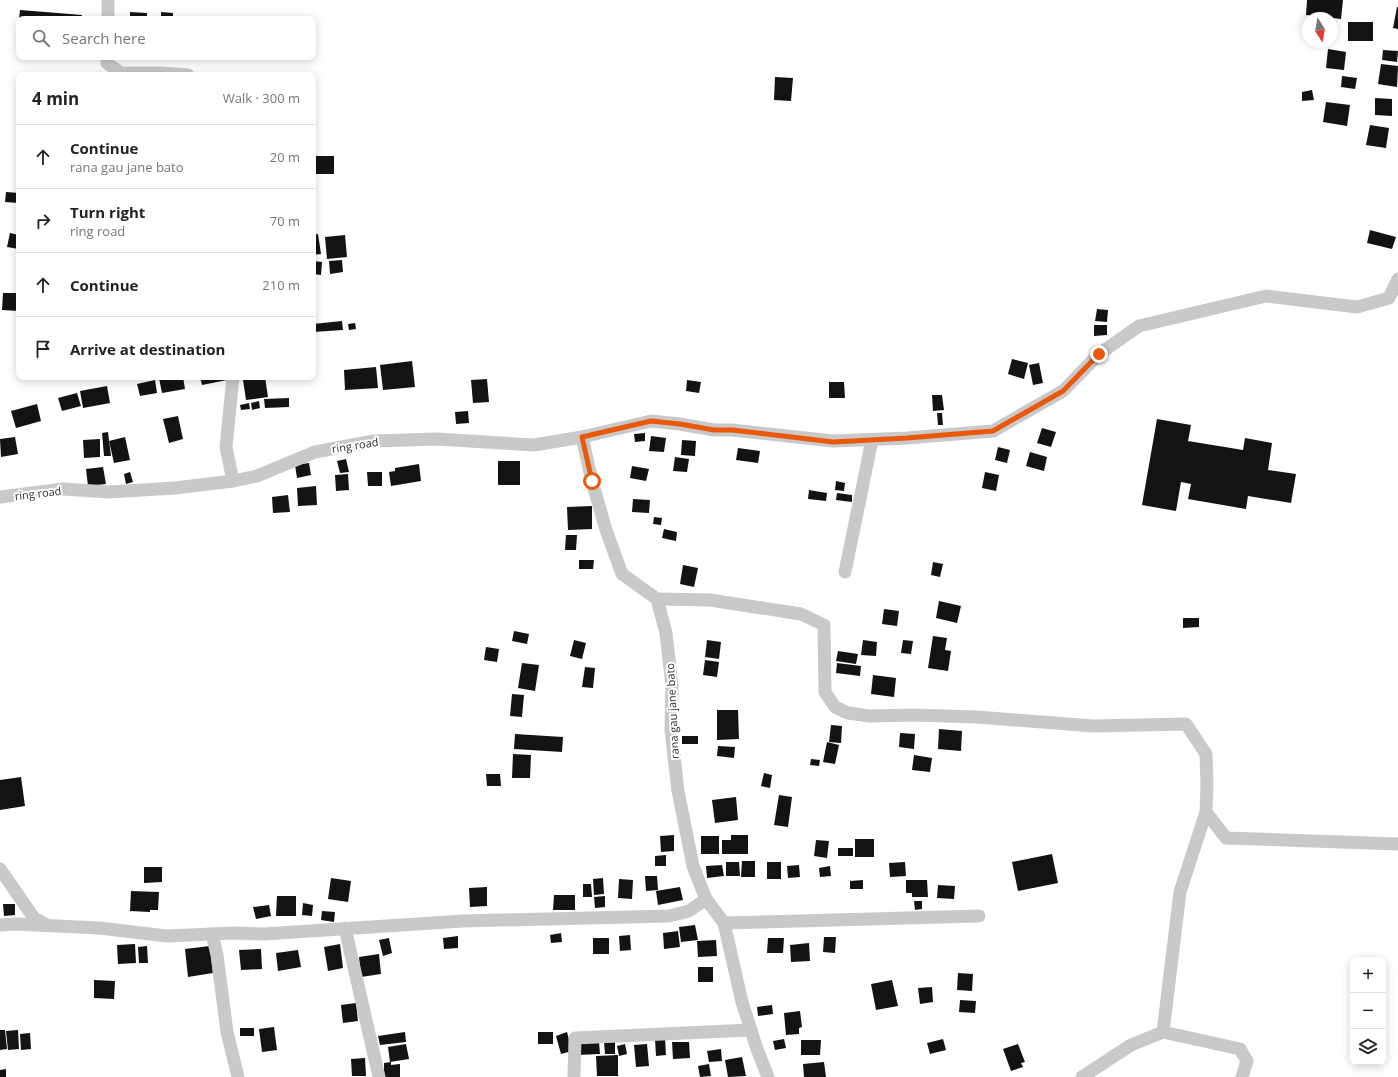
<!DOCTYPE html>
<meta charset="utf-8">
<style>
body{margin:0;font-family:"Open Sans",sans-serif;background:#f6f6f6;color:#222}
.controls{position:absolute;right:12px;bottom:12px;display:grid;overflow:hidden;border-radius:8px;box-shadow:0 2px 10px #0003}
.controls button{width:36px;height:36px;display:grid;place-items:center;padding:0;border:0;border-bottom:1px solid #e0e0e0;background:#fff;color:#222;font:20px sans-serif}
.compass{position:absolute;left:1302px;top:12px;width:36px;height:36px;border-radius:50%;background:#fff;box-shadow:0 2px 10px #0003;rotate:169deg}
.stop{position:absolute;width:12px;height:12px;margin:-9px;border:3px solid #ea580c;border-radius:50%;background:#fff}
.stop.end{background:#ea580c;border-color:#fff;box-shadow:0 1px 4px #0008}
.list{margin:0;padding:0;list-style:none}
h2{display:flex;justify-content:space-between;align-items:center;height:52px;margin:0;padding:0 16px;font-size:17px}
h2 small{font-size:13px;font-weight:400;color:#767676}
.list li{display:grid;grid-template-columns:26px 1fr auto;gap:12px;align-items:center;box-sizing:border-box;height:64px;padding:0 16px;border-top:1px solid #e0e0e0}
.list b{display:block;font-size:15px;white-space:nowrap}
.list p{margin:0;font-size:13px;white-space:nowrap;color:#767676}
.list em{font-size:13px;font-style:normal;color:#767676}
.icon{flex:none;width:22px;height:22px;fill:none;stroke:currentColor;stroke-width:2;stroke-linecap:round;stroke-linejoin:round}
.map{position:relative;flex:none;width:1398px;height:1077px;overflow:hidden}
.search{position:absolute;background:#fff;box-shadow:0 2px 10px #0003;left:16px;top:16px;width:300px;height:44px;display:flex;align-items:center;gap:10px;box-sizing:border-box;padding:0 14px;border-radius:8px;color:#767676;font-size:15px}
.panel{position:absolute;background:#fff;box-shadow:0 2px 10px #0003;left:16px;top:72px;width:300px;height:308px;border-radius:8px}
.map>svg:first-child{display:block}
.building{fill:#131313}
.lines{fill:none;stroke-linecap:round;stroke-linejoin:round}
.street{stroke:#c9c9c9;stroke-width:13}
.route{stroke:#ea580c;stroke-width:5}
.labels{text-anchor:middle;dominant-baseline:central;stroke-width:4;stroke-linejoin:round;paint-order:stroke}
.street-label{font-size:11px;fill:#2c2c2c;stroke:#fff}
</style>
<div class="map">
<svg width="1398" height="1077" viewBox="0 0 1398 1077">
<rect width="100%" height="100%" fill="#fff"/>
<!-- building -->
<g class="building">
<path d="M1307,0H1343L1341,19L1306,15Z"/>
<path d="M1397,7H1398V29L1393,28Z"/>
<path d="M20,10L82,15L81,19H19Z"/>
<path d="M130,12L147,13V19H130Z"/>
<path d="M161,12L173,13V19H161Z"/>
<rect x="1348" y="22" width="25" height="19"/>
<path d="M1328,49L1346,52L1344,70L1326,68Z"/>
<path d="M1383,50L1398,51L1397,62L1382,60Z"/>
<path d="M1381,64L1398,66L1397,87L1378,84Z"/>
<path d="M1342,76L1357,78L1355,89L1341,87Z"/>
<path d="M775,77L793,78L791,101L774,100Z"/>
<path d="M1312,90L1314,100L1302,101V92Z"/>
<path d="M1375,98L1392,99V116L1375,115Z"/>
<path d="M1326,102L1350,105L1347,126L1323,122Z"/>
<path d="M1370,125L1389,128L1386,148L1366,145Z"/>
<rect x="314" y="156" width="20" height="18"/>
<path d="M6,192L19,193V203L5,202Z"/>
<path d="M1370,230L1396,237L1392,249L1367,243Z"/>
<path d="M10,233L19,235V249L7,247Z"/>
<path d="M318,234L321,254L313,255V235Z"/>
<path d="M345,235L347,257L327,259L325,237Z"/>
<path d="M342,260L343,272L330,274L329,261Z"/>
<path d="M313,261L322,262L321,275L313,274Z"/>
<path d="M3,293H19V311L2,310Z"/>
<path d="M1097,309L1108,310L1107,322L1095,321Z"/>
<path d="M342,321L343,330L313,332V324Z"/>
<path d="M355,323L356,329L349,330L348,324Z"/>
<path d="M1094,325H1107V335L1094,336Z"/>
<path d="M1012,359L1028,363L1024,379L1008,374Z"/>
<path d="M412,361L415,387L383,390L380,365Z"/>
<path d="M1039,363L1043,383L1033,385L1029,365Z"/>
<path d="M376,367L378,388L345,390L344,370Z"/>
<path d="M162,377H183L185,389L162,393L159,378Z"/>
<path d="M200,377H226L227,380L202,385Z"/>
<path d="M260,377H265L268,397L246,400L243,380Z"/>
<path d="M487,379L489,402L473,403L471,380Z"/>
<path d="M155,380L157,393L140,396L137,384Z"/>
<path d="M687,380L701,382L699,393L686,391Z"/>
<path d="M829,382H844L845,398H829Z"/>
<path d="M107,386L110,403L83,408L80,391Z"/>
<path d="M77,393L81,406L62,411L58,398Z"/>
<path d="M932,395H942L944,410L933,411Z"/>
<path d="M289,398V407L265,408L264,399Z"/>
<path d="M259,401L260,408L252,410L251,403Z"/>
<path d="M249,403L250,409L241,410L240,405Z"/>
<path d="M37,404L41,421L16,428L11,411Z"/>
<path d="M468,411L469,423L456,424L455,412Z"/>
<path d="M937,413H942L943,425H938Z"/>
<path d="M178,416L183,439L169,443L163,419Z"/>
<path d="M1157,419L1191,425L1188,441L1243,450L1245,438L1272,443L1268,470L1296,474L1291,503L1248,496L1246,509L1188,499L1191,484L1181,482L1176,511L1142,505Z"/>
<path d="M1042,428L1056,432L1051,447L1037,443Z"/>
<path d="M108,432L111,456H104L102,433Z"/>
<path d="M645,433V441L635,442L634,434Z"/>
<path d="M651,436L666,438L664,452L649,451Z"/>
<path d="M15,437L18,454L1,457L0,439Z"/>
<path d="M125,437L130,460L114,463L109,441Z"/>
<path d="M100,439V457L84,458L83,440Z"/>
<path d="M682,440L696,441L695,456L681,455Z"/>
<path d="M998,447L1010,450L1007,463L995,460Z"/>
<path d="M738,448L760,451L758,463L736,460Z"/>
<path d="M1030,452L1047,457L1044,471L1026,466Z"/>
<path d="M675,457L689,459L687,472L673,471Z"/>
<path d="M346,459L349,472L340,473L337,461Z"/>
<rect x="498" y="461" width="22" height="24"/>
<path d="M309,463L311,475L297,478L295,465Z"/>
<path d="M419,464L421,481L391,486L389,472L395,471V468Z"/>
<path d="M632,466L649,469L646,481L630,478Z"/>
<path d="M103,467L106,484L88,486L86,469Z"/>
<path d="M130,472L133,482L126,484L124,474Z"/>
<path d="M367,472H382V486H368Z"/>
<path d="M985,472L999,475L996,491L982,488Z"/>
<path d="M348,474L349,490L336,491L335,475Z"/>
<path d="M836,481L845,483L844,491L835,490Z"/>
<path d="M316,486L317,505L298,506L297,488Z"/>
<path d="M809,490L827,493L826,501L808,499Z"/>
<path d="M837,493L852,495V502L836,500Z"/>
<path d="M288,495L290,512L273,513L272,497Z"/>
<path d="M633,499L650,500L649,513L632,512Z"/>
<path d="M592,506V529L568,530L567,507Z"/>
<path d="M654,517L662,518L661,525L653,524Z"/>
<path d="M664,529L677,532L676,541L662,538Z"/>
<path d="M566,535H577L576,550H565Z"/>
<path d="M579,560H594L593,569H579Z"/>
<path d="M933,562L943,564L940,577L931,575Z"/>
<path d="M683,565L698,568L694,587L680,584Z"/>
<path d="M939,601L961,606L957,623L936,618Z"/>
<path d="M884,609L899,611L897,626L882,624Z"/>
<path d="M1183,618H1199V627L1183,628Z"/>
<path d="M514,631L529,634L527,644L512,641Z"/>
<path d="M933,636L947,638L945,650L951,651L948,671L928,668Z"/>
<path d="M574,640L586,643L582,659L570,656Z"/>
<path d="M707,640L721,642L719,659L705,657Z"/>
<path d="M863,640L877,642L876,656L861,655Z"/>
<path d="M903,640L913,641L911,654L901,653Z"/>
<path d="M486,647L499,649L497,662L484,660Z"/>
<path d="M838,651L858,654L856,664L836,661Z"/>
<path d="M705,660L719,662L717,677L703,675Z"/>
<path d="M522,663L539,665L535,691L518,688Z"/>
<path d="M837,663L861,666L860,676L836,673Z"/>
<path d="M585,667L595,668L593,688L582,687Z"/>
<path d="M873,675L896,678L894,697L871,694Z"/>
<path d="M512,694L524,695L522,717L510,716Z"/>
<path d="M717,710H738L739,739L717,740Z"/>
<path d="M831,725L842,726L841,743L829,742Z"/>
<path d="M939,729L962,731L961,751L938,749Z"/>
<path d="M900,733L915,734L914,749L899,747Z"/>
<path d="M515,734L563,737L562,752L514,749Z"/>
<rect x="682" y="736" width="16" height="8"/>
<path d="M827,742L839,745L835,764L823,762Z"/>
<path d="M718,746L735,747L734,758L717,756Z"/>
<path d="M513,754L531,755L530,778H512Z"/>
<path d="M914,755L932,758L930,772L912,770Z"/>
<path d="M811,759L820,760L819,766L810,765Z"/>
<path d="M764,773L772,775L770,788L761,786Z"/>
<path d="M486,774H500L501,786H487Z"/>
<path d="M21,777L25,806L0,810V780Z"/>
<path d="M779,795L792,797L788,827L774,825Z"/>
<path d="M736,797L738,820L715,823L712,800Z"/>
<path d="M674,835V851L661,852L660,836Z"/>
<path d="M731,835H748V854H722V840H731Z"/>
<rect x="701" y="836" width="18" height="18"/>
<rect x="855" y="839" width="19" height="18"/>
<path d="M816,840L829,841L827,858L814,856Z"/>
<rect x="838" y="848" width="15" height="8"/>
<path d="M1052,854L1058,883L1018,891L1012,862Z"/>
<path d="M666,855V866H655V856Z"/>
<path d="M742,861H755V877H741Z"/>
<path d="M726,862H739L740,876H726Z"/>
<rect x="767" y="862" width="14" height="17"/>
<path d="M905,862L906,876L890,877L889,863Z"/>
<path d="M722,865L724,876L707,878L706,866Z"/>
<path d="M799,865L800,877L788,878L787,866Z"/>
<path d="M830,866L831,876L820,877L819,868Z"/>
<path d="M144,867H162V882L144,883Z"/>
<path d="M645,876H657L658,890L646,891Z"/>
<path d="M331,878L351,881L348,902L328,899Z"/>
<path d="M603,878L604,894L594,895L593,879Z"/>
<path d="M619,879L633,880L632,899L618,898Z"/>
<path d="M863,880V889H850V881Z"/>
<path d="M906,880H927L928,897H912V893H906Z"/>
<path d="M583,884H591L592,897H583Z"/>
<path d="M938,885L955,886L954,899L937,898Z"/>
<path d="M487,887V906L470,907L469,888Z"/>
<path d="M680,887L683,900L658,905L656,891Z"/>
<path d="M131,891L159,892L158,910H150V912L130,911Z"/>
<path d="M554,895H575V910H553Z"/>
<path d="M277,896H296V916H276Z"/>
<path d="M605,896V907L595,908L594,897Z"/>
<path d="M914,901H922V909L915,910Z"/>
<path d="M303,903L313,905L312,916L302,915Z"/>
<path d="M3,904H15V915L4,916Z"/>
<path d="M269,905L271,916L256,919L253,907Z"/>
<path d="M322,911L335,912L334,922L321,920Z"/>
<path d="M695,925L698,940L681,942L679,927Z"/>
<path d="M678,931L680,947L664,949L663,933Z"/>
<path d="M561,933L562,942L551,943L550,935Z"/>
<path d="M630,935L631,950L620,951L619,936Z"/>
<path d="M458,936V948L444,949L443,938Z"/>
<path d="M824,937H836L835,953L823,952Z"/>
<path d="M389,938L392,953L383,956L379,940Z"/>
<rect x="593" y="938" width="16" height="16"/>
<path d="M768,938H784L783,953H767Z"/>
<path d="M716,940L717,956L698,957L697,941Z"/>
<path d="M809,943L810,961L791,962L790,945Z"/>
<path d="M135,944L136,963L118,964L117,945Z"/>
<path d="M340,944L343,968L328,971L324,947Z"/>
<path d="M147,946L148,963H139L138,947Z"/>
<path d="M210,946L213,973L188,977L185,949Z"/>
<path d="M261,949L262,969L241,970L239,950Z"/>
<path d="M298,950L301,967L278,971L276,953Z"/>
<path d="M379,954L381,974L361,977L359,957Z"/>
<rect x="698" y="967" width="15" height="15"/>
<path d="M958,973L973,974L972,991L957,990Z"/>
<path d="M94,980L115,981L114,999L94,998Z"/>
<path d="M892,980L898,1006L876,1010L871,984Z"/>
<path d="M932,987L933,1002L920,1004L918,988Z"/>
<path d="M960,1000L976,1001L975,1013L959,1012Z"/>
<path d="M356,1003L358,1021L343,1023L341,1005Z"/>
<path d="M772,1005L773,1014L758,1016L757,1007Z"/>
<path d="M800,1011L802,1027L799,1028V1034L786,1035L784,1013Z"/>
<path d="M274,1027L277,1050L262,1052L259,1029Z"/>
<rect x="240" y="1028" width="14" height="8"/>
<path d="M0,1030H5L7,1049L0,1050Z"/>
<path d="M18,1030L19,1049L8,1050L6,1031Z"/>
<path d="M405,1032L406,1042L380,1045L378,1036Z"/>
<rect x="538" y="1032" width="15" height="12"/>
<path d="M567,1032L572,1051L561,1054L556,1036Z"/>
<path d="M30,1033L31,1049L21,1050L20,1034Z"/>
<path d="M665,1038L666,1055L656,1056L655,1039Z"/>
<path d="M784,1039L786,1048L775,1050L773,1041Z"/>
<path d="M943,1039L946,1050L930,1054L927,1043Z"/>
<path d="M801,1040H821L820,1055H801Z"/>
<path d="M599,1042L600,1054L577,1055L576,1043Z"/>
<path d="M604,1042H615V1054H605Z"/>
<path d="M672,1042H689L690,1058L673,1059Z"/>
<path d="M406,1044L409,1059L390,1062L388,1047Z"/>
<path d="M625,1044L627,1054L619,1056L617,1046Z"/>
<path d="M647,1044L649,1066L636,1067L634,1045Z"/>
<path d="M1018,1044L1025,1062L1021,1063L1023,1067L1011,1071L1003,1049Z"/>
<path d="M721,1049L722,1061L709,1062L707,1051Z"/>
<path d="M618,1055V1076H597L596,1056Z"/>
<path d="M742,1057L746,1076L728,1077L725,1060Z"/>
<path d="M365,1058L366,1076H352L351,1059Z"/>
<path d="M391,1062V1065L400,1064V1077H384V1063Z"/>
<path d="M824,1062L826,1077H804L803,1064Z"/>
<path d="M709,1064L711,1076L700,1077L698,1066Z"/>
<path d="M6,1069V1077H0V1070Z"/>
</g>
<g class="lines">
<!-- street -->
<g class="street">
<path d="M108,0V19"/>
<path d="M108,57L107,63L121,73H162L188,75"/>
<path d="M582,437L592,481L606,530L622,574L657,599L666,633L672,686L671,730L678,791L693,866L706,899L724,923L742,1002L757,1049L768,1077"/>
<path d="M233,481L226,447L233,377"/>
<path d="M0,497L63,489L109,492L175,488L233,481L257,476L315,452L374,441L436,439L534,445L582,437L651,421L680,424L714,430H732L833,441L907,438L993,431L1063,391L1099,354L1139,326L1266,296L1357,307L1389,298L1398,279"/>
<path d="M845,572L872,440"/>
<path d="M657,599L710,600L801,614L824,625L825,692L835,707L848,713L869,716L914,715L977,717L1093,726L1186,724L1206,754L1207,785L1206,812L1226,838L1398,844"/>
<path d="M0,869L34,918L47,925"/>
<path d="M724,923L979,916"/>
<path d="M0,925L15,924L99,928L167,936L234,933L264,934L463,921L669,916L689,911L706,899"/>
<path d="M345,928L379,1077"/>
<path d="M212,934L217,955L227,1032L238,1077"/>
<path d="M1163,1032L1240,1049L1247,1061L1242,1077"/>
<path d="M574,1077L575,1038L751,1030"/>
<path d="M1082,1077L1131,1045L1163,1032L1180,892L1206,812"/>
</g>
</g>
<g class="lines">
<!-- route -->
<path class="route" d="M592,481L582,437L651,421L680,424L714,430H732L833,442L907,438L993,431L1063,391L1099,354"/>
</g>
<g class="labels">
<!-- street labels -->
<g class="street-label">
<text transform="translate(355 445) rotate(-9)">ring road</text>
<text transform="translate(38 493) rotate(-7)">ring road</text>
<text transform="translate(672 711) rotate(-93)">rana gau jane bato</text>
</g>
</g>
</svg>
<div class="controls">
<button>+</button>
<button>−</button>
<button><svg class="icon" aria-label="layers" viewBox="0 0 24 24"><path d="M12 4l9 5-9 5-9-5zM3 14l9 5 9-5"/></svg></button>
</div>
<svg class="compass" viewBox="-18 -18 36 36"><path d="M0-13l5 13h-10z" fill="#e53935"/><path d="M0 13l5-13h-10z" fill="#767676"/></svg>
<div class="stop" style="left:592px;top:481px"></div>
<div class="stop end" style="left:1099px;top:354px"></div>
<div class="search"><svg class="icon" aria-label="search" viewBox="0 0 24 24"><circle cx="10" cy="10" r="6"/><path d="M15 15l6 6"/></svg>Search here</div>
<section class="panel">
<h2>4 min<small>Walk · 300 m</small></h2>
<ul class="list">
<li><svg class="icon" aria-label="ahead" viewBox="0 0 24 24"><path d="M12 20V5M6 11l6-6 6 6"/></svg><div><b>Continue</b><p>rana gau jane bato</p></div><em>20 m</em></li>
<li><svg class="icon" aria-label="right" viewBox="0 0 24 24"><path d="M7 20v-9h11M14 6l5 5-5 5"/></svg><div><b>Turn right</b><p>ring road</p></div><em>70 m</em></li>
<li><svg class="icon" aria-label="ahead" viewBox="0 0 24 24"><path d="M12 20V5M6 11l6-6 6 6"/></svg><div><b>Continue</b></div><em>210 m</em></li>
<li><svg class="icon" aria-label="arrive" viewBox="0 0 24 24"><path d="M6 21V4h12l-3 4 3 4H6"/></svg><div><b>Arrive at destination</b></div></li>
</ul>
</section>
</div>
